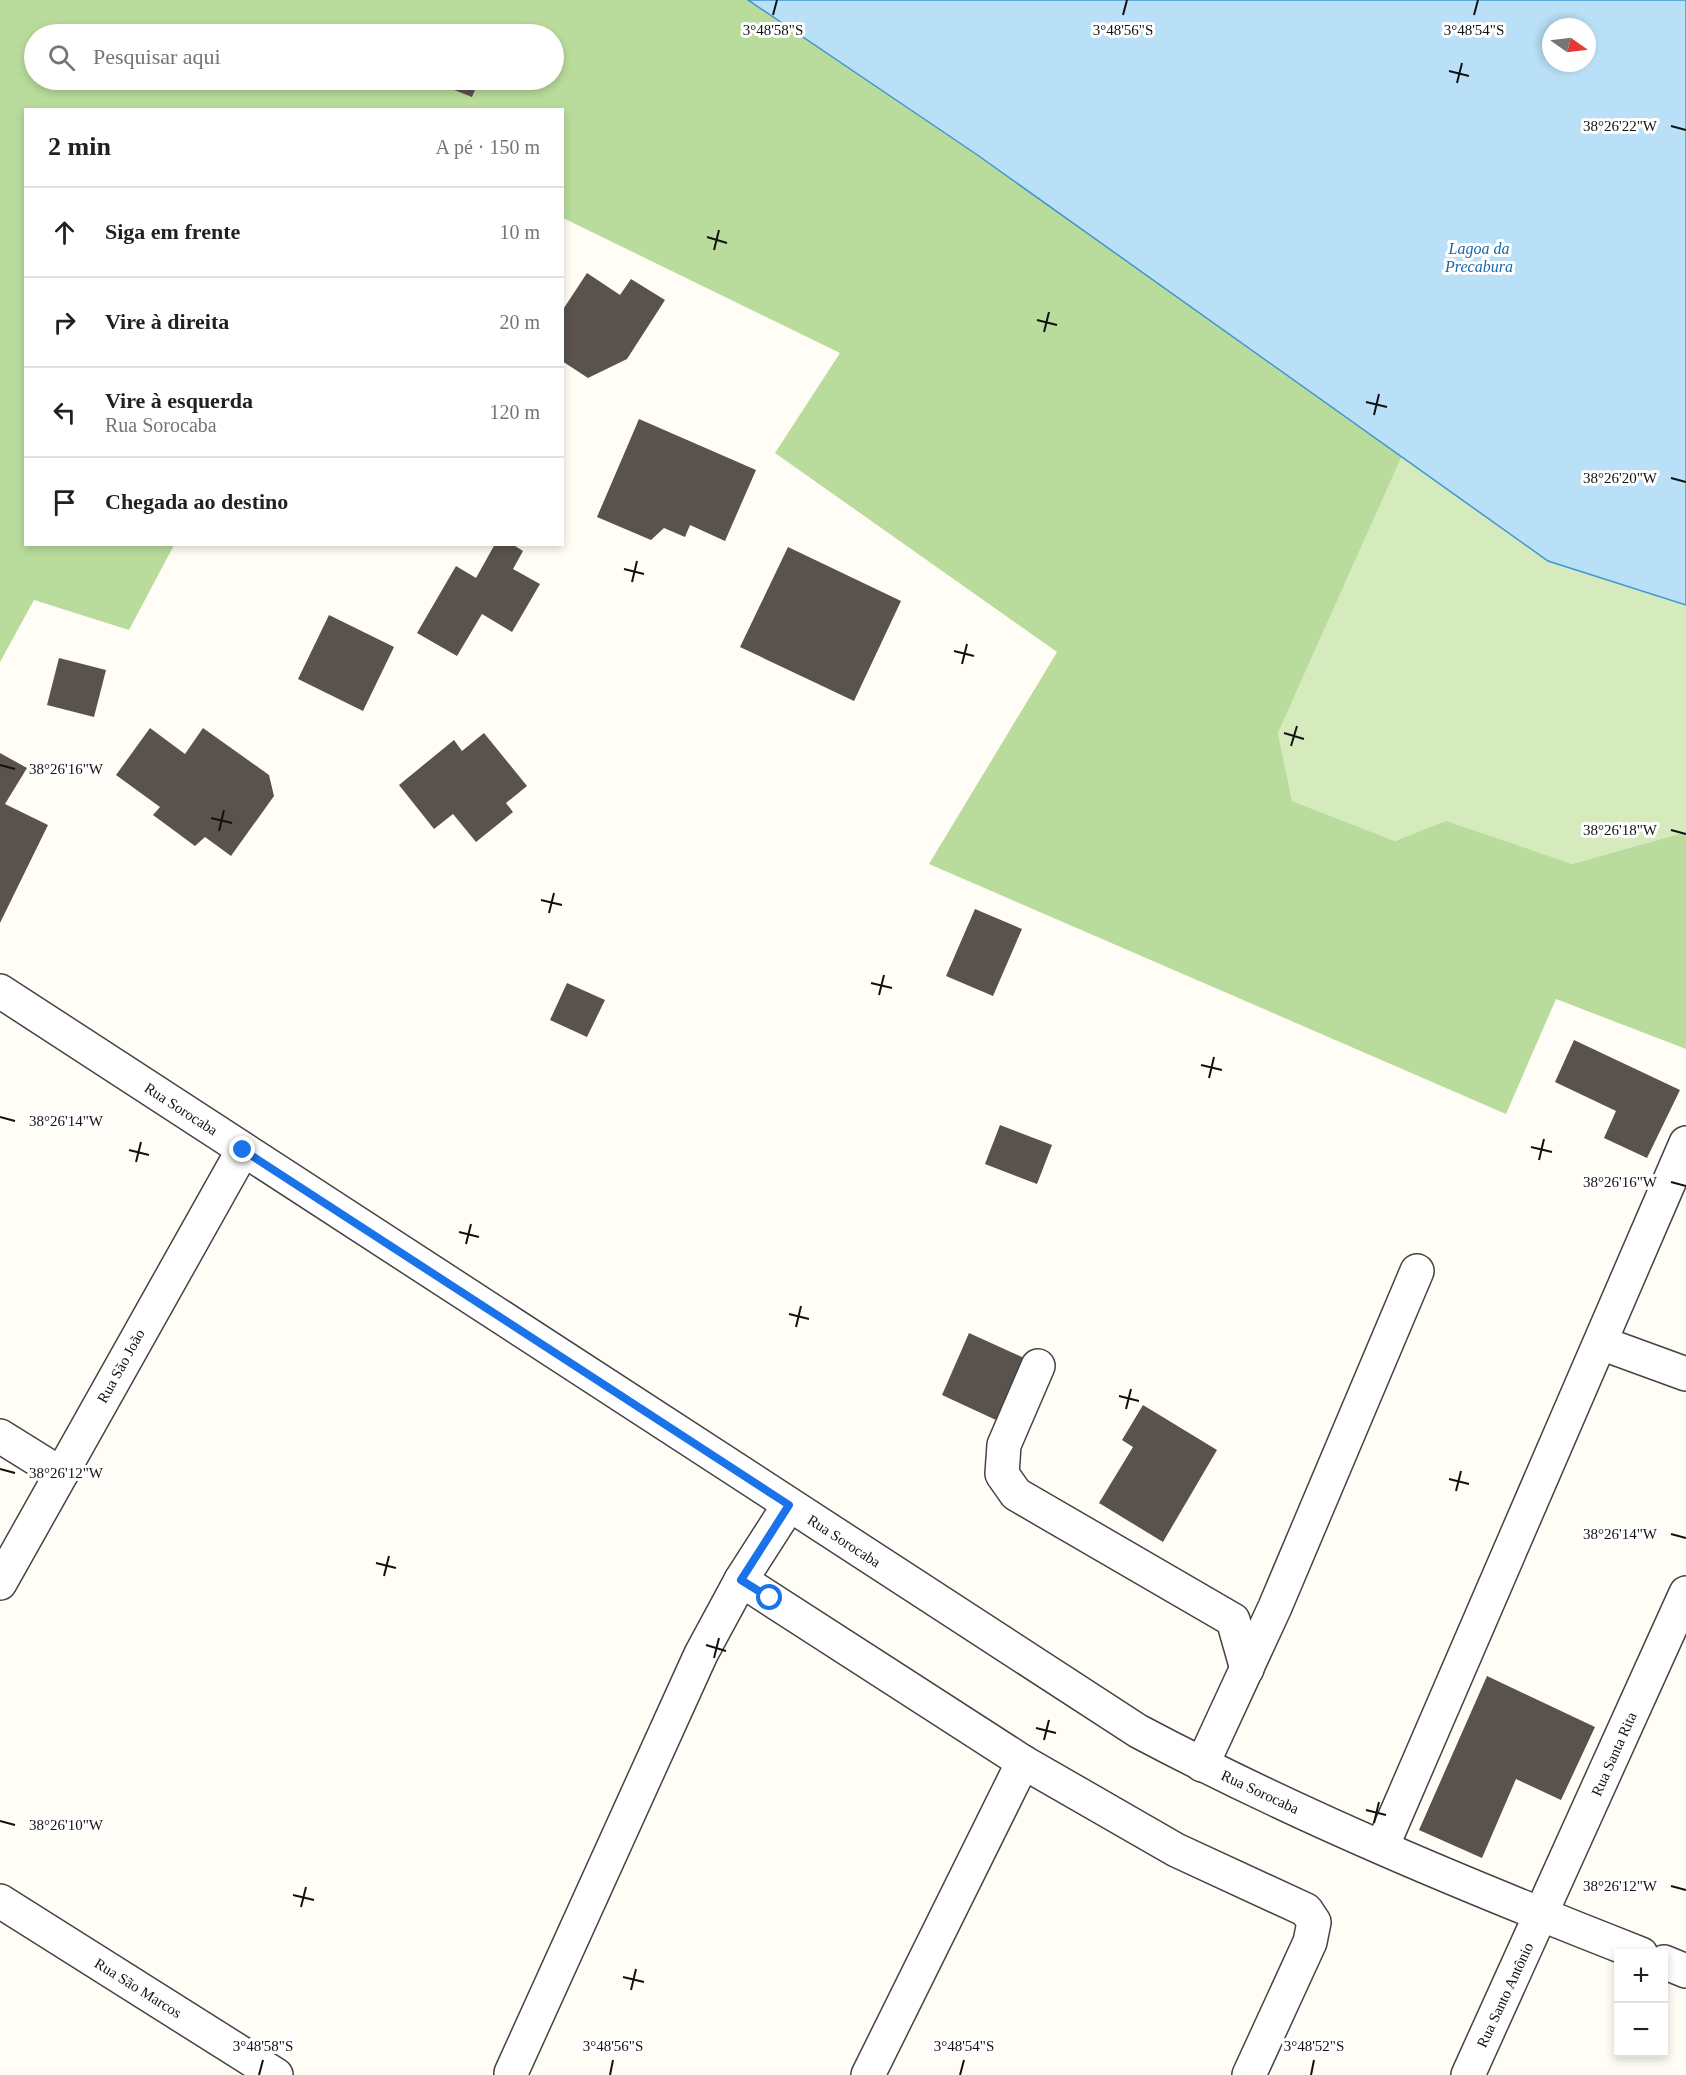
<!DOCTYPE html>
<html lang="pt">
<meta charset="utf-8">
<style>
body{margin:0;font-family:Georgia,serif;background:#f6f6f6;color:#202124}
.controls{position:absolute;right:18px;bottom:18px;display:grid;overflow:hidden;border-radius:0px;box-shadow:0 3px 9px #0003}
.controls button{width:54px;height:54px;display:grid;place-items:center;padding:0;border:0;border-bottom:2px solid #e0e0e0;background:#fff;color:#202124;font:30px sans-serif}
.compass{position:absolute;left:1542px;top:18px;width:54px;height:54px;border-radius:50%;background:#fff;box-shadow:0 3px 9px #0003;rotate:104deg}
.stop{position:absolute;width:18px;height:18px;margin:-14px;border:4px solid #1a73e8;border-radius:50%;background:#fff}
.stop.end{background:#1a73e8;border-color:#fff;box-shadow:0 2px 6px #0008}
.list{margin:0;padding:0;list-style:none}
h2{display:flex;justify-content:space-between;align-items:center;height:78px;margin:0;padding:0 24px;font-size:26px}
h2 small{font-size:20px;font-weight:400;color:#757577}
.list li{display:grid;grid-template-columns:39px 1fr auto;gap:18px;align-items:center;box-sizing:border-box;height:90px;padding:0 24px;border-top:2px solid #e0e0e0}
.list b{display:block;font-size:22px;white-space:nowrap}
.list p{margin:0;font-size:20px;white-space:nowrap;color:#757577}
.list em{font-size:20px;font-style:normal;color:#757577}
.icon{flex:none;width:33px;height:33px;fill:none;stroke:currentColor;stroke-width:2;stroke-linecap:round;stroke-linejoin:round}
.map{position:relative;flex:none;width:1686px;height:2075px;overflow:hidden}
.search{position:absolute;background:#fff;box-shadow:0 3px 9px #0003;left:24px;top:24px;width:540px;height:66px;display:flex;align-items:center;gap:15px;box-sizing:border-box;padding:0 21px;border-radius:33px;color:#757577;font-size:22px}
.panel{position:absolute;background:#fff;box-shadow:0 3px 9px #0003;left:24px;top:108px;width:540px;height:438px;border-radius:0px}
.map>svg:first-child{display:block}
.green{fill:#d5ebbd}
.forest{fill:#b9dc9c;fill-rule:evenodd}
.water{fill:#b9e0f7;stroke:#3f96cf;stroke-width:1.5;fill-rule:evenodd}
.building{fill:#5a524d}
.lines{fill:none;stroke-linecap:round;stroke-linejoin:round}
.minor-casing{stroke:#444;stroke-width:36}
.minor{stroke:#fff;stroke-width:33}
.route{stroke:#1a73e8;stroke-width:8}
.ticks{fill:none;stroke:#111;stroke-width:2}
.labels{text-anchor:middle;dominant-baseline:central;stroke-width:6;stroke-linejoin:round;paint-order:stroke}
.street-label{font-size:15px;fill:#111;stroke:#fff}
.water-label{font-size:16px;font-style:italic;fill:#1768a6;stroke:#fff}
.ticks-label{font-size:15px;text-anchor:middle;fill:#111;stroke:#fff;stroke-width:6;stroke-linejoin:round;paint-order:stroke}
</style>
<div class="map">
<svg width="1686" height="2075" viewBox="0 0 1686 2075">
<rect width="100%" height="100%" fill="#fffdf5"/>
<!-- green -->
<path class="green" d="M1402,456L1548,561L1686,605V832L1572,864L1446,822L1395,841L1292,801L1278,733Z"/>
<!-- forest -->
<path class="forest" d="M0,0H748L976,154L1402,456L1278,733L1292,801L1395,841L1446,821L1572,864L1686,832V1049L1556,999L1506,1114L929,864L1057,652L775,453L840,353L563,218L562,110H26V544L174,545L129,630L34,600L0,662ZM34,34H554V80H34Z"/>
<!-- water -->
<path class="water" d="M748,0H1686V605L1548,561L976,154ZM1551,27H1587V63H1551Z"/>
<!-- building -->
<g class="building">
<path d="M429,80H479L472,97Z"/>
<path d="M587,273L620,295L631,279L665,300L627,359L588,378L562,361V311Z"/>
<path d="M639,419L756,470L725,541L690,525L685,537L664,528L651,540L597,517Z"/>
<path d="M495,544H512L523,551L513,569L540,584L512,632L482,614L457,656L417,633L456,566L476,578Z"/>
<path d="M788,547L901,601L854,701L740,647Z"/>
<path d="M329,615L394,647L363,711L298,679Z"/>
<path d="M59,658L106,670L94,717L47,705Z"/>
<path d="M150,728L185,754L203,728L269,775L274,796L231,856L205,837L195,846L153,815L160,807L116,775Z"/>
<path d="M484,733L527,786L506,803L513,812L476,842L453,814L434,829L399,785L454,740L462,751Z"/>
<path d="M0,753L27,768L5,804L48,825L0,923Z"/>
<path d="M975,909L1022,929L993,996L946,976Z"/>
<path d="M567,983L605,1000L587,1037L550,1020Z"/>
<path d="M1574,1040L1680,1090L1647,1158L1604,1138L1616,1111L1555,1082Z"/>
<path d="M1000,1125L1052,1145L1037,1184L985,1164Z"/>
<path d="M969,1333L1024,1358L996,1420L942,1395Z"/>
<path d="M1143,1405L1217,1450L1163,1542L1099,1503L1133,1447L1122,1440Z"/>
<path d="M1487,1676L1595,1727L1561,1800L1516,1779L1482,1858L1419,1830Z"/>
</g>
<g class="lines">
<!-- minor casing -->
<g class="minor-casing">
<g id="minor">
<path d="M0,991L1138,1731C1300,1817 1470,1887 1641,1954"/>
<path d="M1601,1343L1686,1374"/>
<path d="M1038,1366L1004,1445L1002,1474L1016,1494L1233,1620L1247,1669"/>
<path d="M0,1436L61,1474"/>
<path d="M741,1580L789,1505"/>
<path d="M0,1583L243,1150"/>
<path d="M1202,1765L1275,1607L1417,1271"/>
<path d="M1382,1847L1686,1143"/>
<path d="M0,1901L276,2075"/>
<path d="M1664,1962L1686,1971"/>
<path d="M511,2073L701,1654L741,1580L1023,1762L1176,1850L1306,1910L1314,1922L1310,1942L1249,2075"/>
<path d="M868,2075L1023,1762"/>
<path d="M1468,2075L1686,1593"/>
</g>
</g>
<!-- minor -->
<use href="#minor" class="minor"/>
</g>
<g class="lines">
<!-- route -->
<path class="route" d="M243,1150L789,1505L741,1580L770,1598"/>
</g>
<!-- ticks -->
<path class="ticks" d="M773,15L777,0M1123,15L1127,0M1474,15L1478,0M1449,71L1469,76M1457,83L1462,63M1671,126L1686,130M707,237L727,243M714,250L719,230M1037,320L1057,325M1044,332L1049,312M1366,402L1387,407M1374,415L1379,394M1671,478L1686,482M624,569L644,574M632,582L637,561M954,651L974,656M962,664L967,644M1284,733L1304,739M1291,746L1297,726M0,765L15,769M211,818L232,823M1671,830L1686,834M219,831L224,810M541,900L562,905M549,913L554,893M871,983L892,988M879,995L884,975M1201,1065L1222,1070M1209,1078L1214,1057M0,1117L15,1121M1531,1147L1552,1152M129,1150L149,1155M1539,1160L1544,1139M136,1162L141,1142M1671,1182L1686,1186M459,1232L479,1237M466,1244L471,1224M789,1314L809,1319M796,1327L801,1306M1119,1396L1139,1401M1126,1409L1131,1389M0,1469L15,1473M1449,1479L1469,1484M1456,1491L1461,1471M1671,1534L1686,1538M376,1563L396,1568M384,1576L389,1556M706,1645L726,1651M714,1658L719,1638M1036,1728L1056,1733M1044,1740L1049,1720M1366,1810L1386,1815M0,1821L15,1825M1374,1823L1379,1802M1671,1886L1686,1890M293,1895L314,1900M301,1907L306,1887M623,1977L644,1982M631,1990L636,1969M259,2075L263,2060M610,2075L613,2060M960,2075L964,2060M1311,2075L1314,2060"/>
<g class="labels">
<!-- street labels -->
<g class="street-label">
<text transform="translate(181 1109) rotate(33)">Rua Sorocaba</text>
<text transform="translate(121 1366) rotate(-61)">Rua São João</text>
<text transform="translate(844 1541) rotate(33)">Rua Sorocaba</text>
<text transform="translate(1614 1754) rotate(-66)">Rua Santa Rita</text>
<text transform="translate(1260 1792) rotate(25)">Rua Sorocaba</text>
<text transform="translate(138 1988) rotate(32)">Rua São Marcos</text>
<text transform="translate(1505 1995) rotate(-65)">Rua Santo Antônio</text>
</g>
<!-- water labels -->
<g class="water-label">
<text x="1479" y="248">Lagoa da<tspan x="1479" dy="18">Precabura</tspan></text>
</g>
</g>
<g class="ticks-label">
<text x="773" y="35">3°48'58"S</text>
<text x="1123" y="35">3°48'56"S</text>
<text x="1474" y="35">3°48'54"S</text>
<text x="1620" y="131">38°26'22"W</text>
<text x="1620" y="483">38°26'20"W</text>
<text x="66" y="774">38°26'16"W</text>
<text x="1620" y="835">38°26'18"W</text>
<text x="66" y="1126">38°26'14"W</text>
<text x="1620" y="1187">38°26'16"W</text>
<text x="66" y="1478">38°26'12"W</text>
<text x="1620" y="1539">38°26'14"W</text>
<text x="66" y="1830">38°26'10"W</text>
<text x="1620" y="1891">38°26'12"W</text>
<text x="263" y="2051">3°48'58"S</text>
<text x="613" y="2051">3°48'56"S</text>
<text x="964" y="2051">3°48'54"S</text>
<text x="1314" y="2051">3°48'52"S</text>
</g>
</svg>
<div class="controls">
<button>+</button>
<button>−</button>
</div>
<svg class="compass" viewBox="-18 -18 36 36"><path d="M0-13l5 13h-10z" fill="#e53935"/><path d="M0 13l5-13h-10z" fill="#757577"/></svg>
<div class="stop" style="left:770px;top:1598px"></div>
<div class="stop end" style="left:243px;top:1150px"></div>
<div class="search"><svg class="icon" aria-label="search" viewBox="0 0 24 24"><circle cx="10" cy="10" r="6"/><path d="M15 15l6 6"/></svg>Pesquisar aqui</div>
<section class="panel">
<h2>2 min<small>A pé · 150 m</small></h2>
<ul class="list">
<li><svg class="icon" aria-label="ahead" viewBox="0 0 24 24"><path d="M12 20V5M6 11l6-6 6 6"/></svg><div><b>Siga em frente</b></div><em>10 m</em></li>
<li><svg class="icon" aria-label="right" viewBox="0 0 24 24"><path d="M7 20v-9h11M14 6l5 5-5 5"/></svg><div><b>Vire à direita</b></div><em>20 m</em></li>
<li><svg class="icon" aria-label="left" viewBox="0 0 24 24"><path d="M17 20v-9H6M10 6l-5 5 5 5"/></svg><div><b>Vire à esquerda</b><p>Rua Sorocaba</p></div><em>120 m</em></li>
<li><svg class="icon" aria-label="arrive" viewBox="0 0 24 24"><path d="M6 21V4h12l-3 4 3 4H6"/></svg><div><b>Chegada ao destino</b></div></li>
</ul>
</section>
</div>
